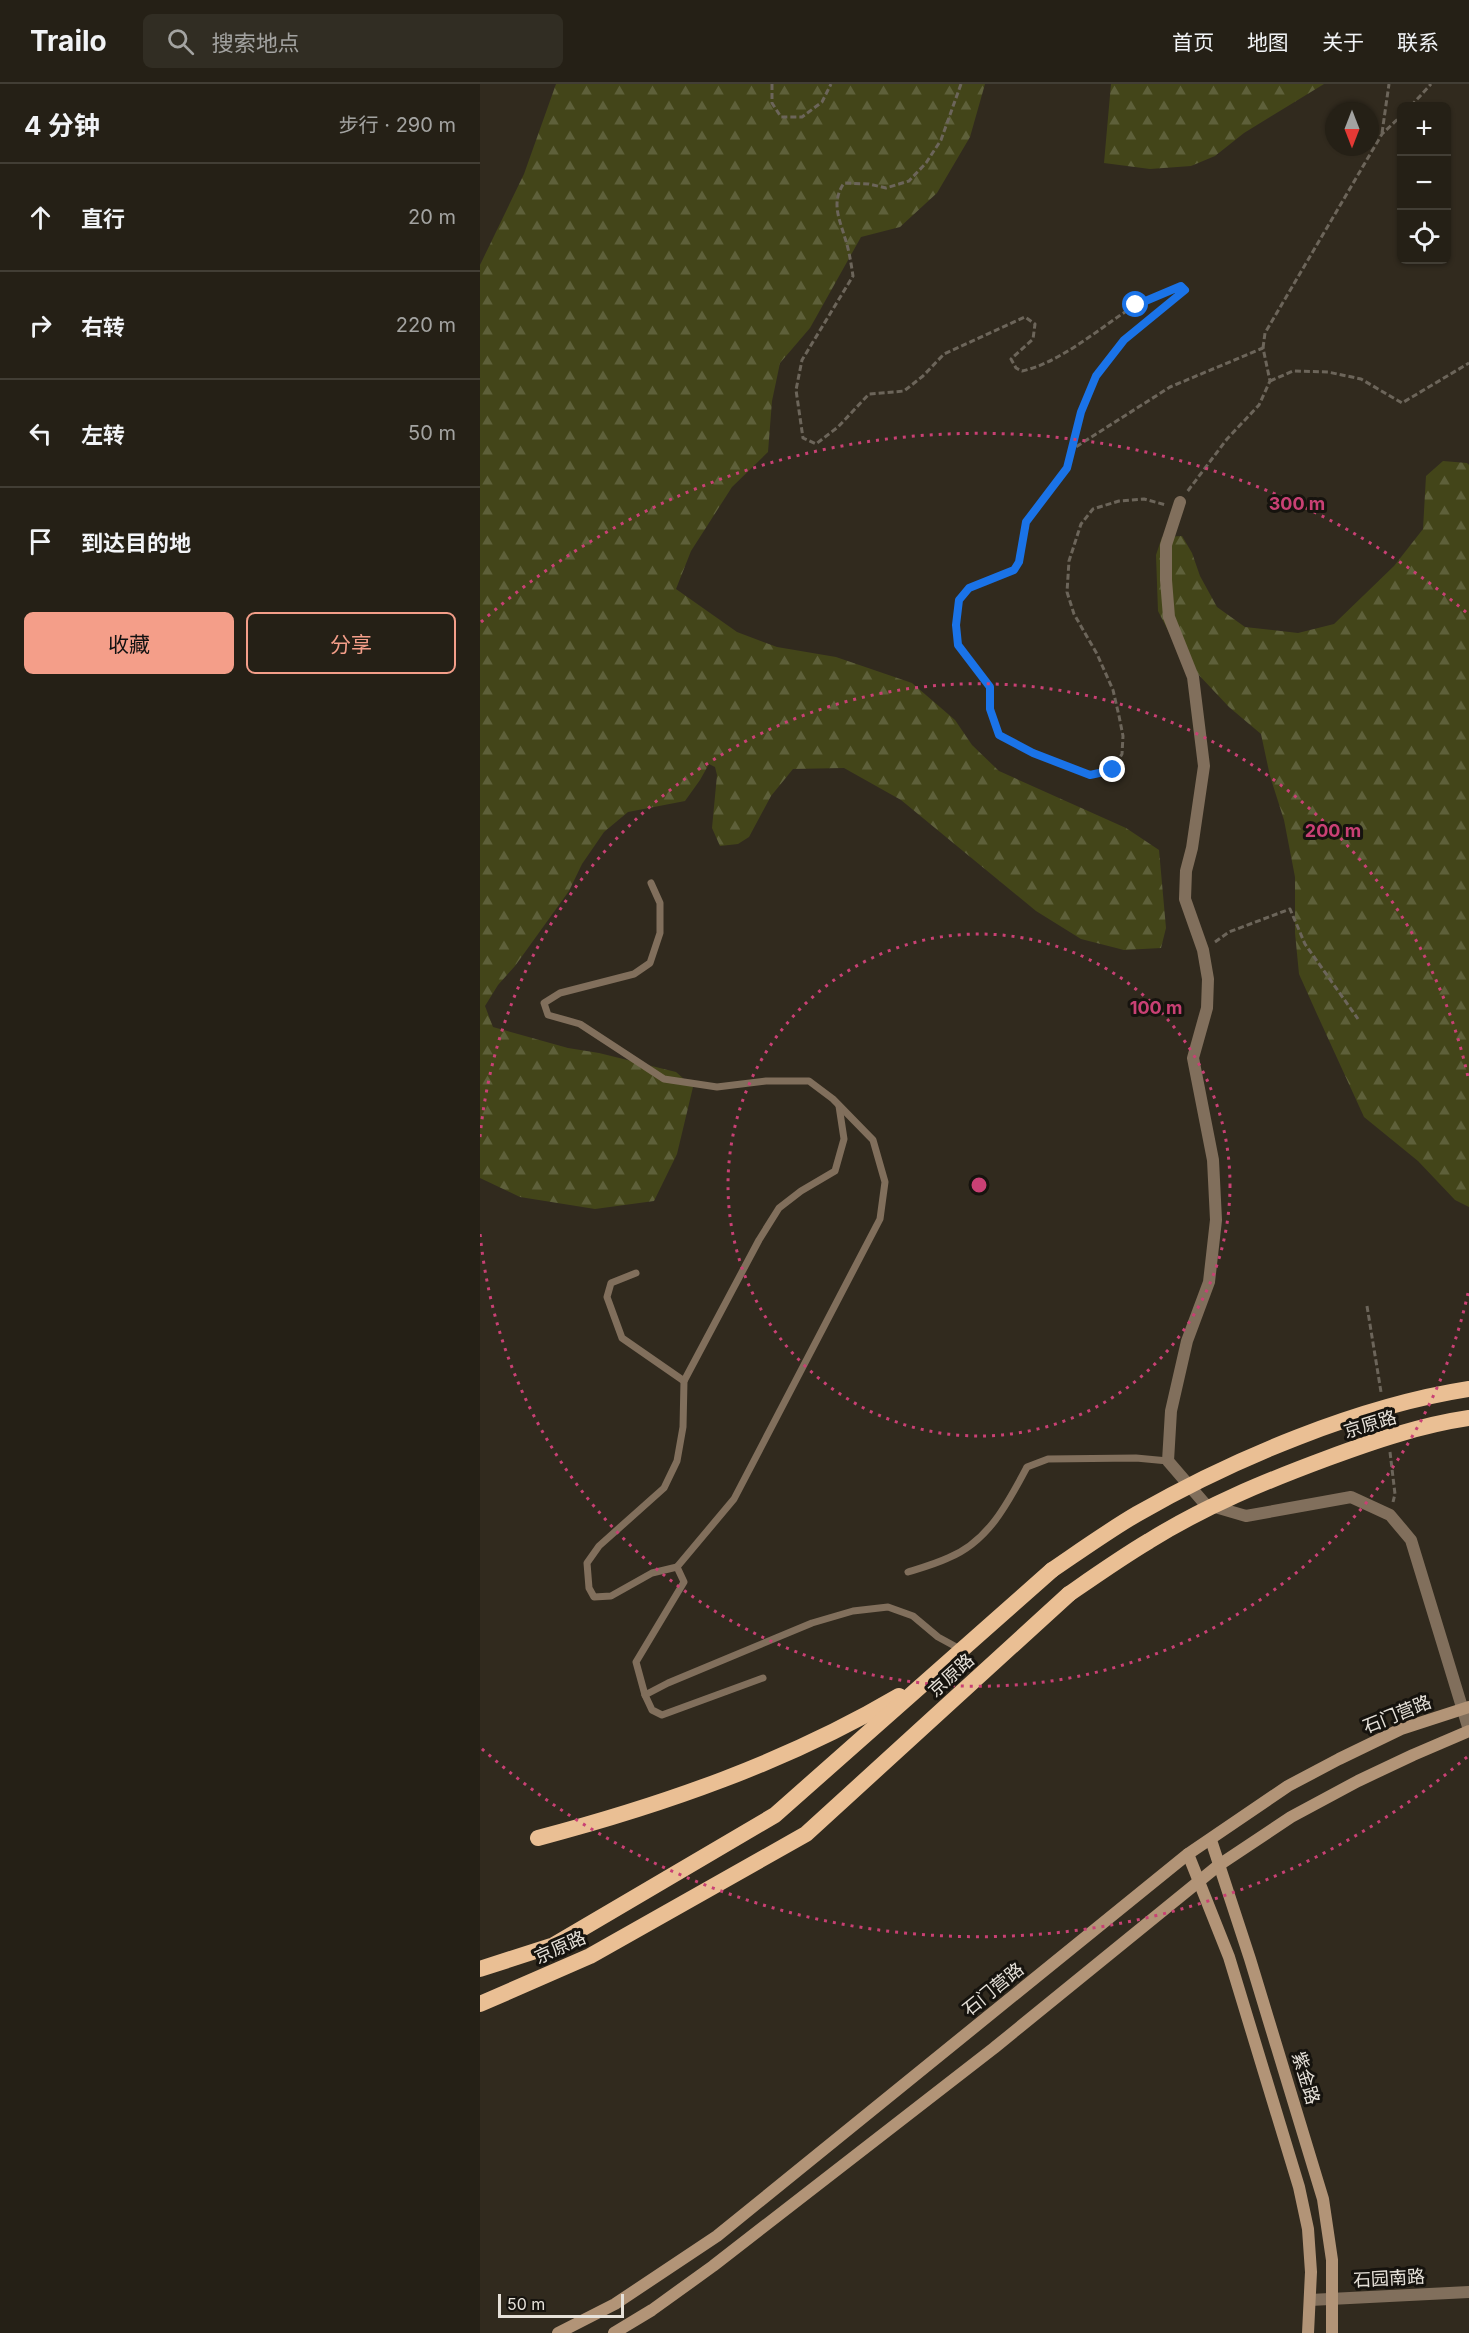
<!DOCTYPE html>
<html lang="zh">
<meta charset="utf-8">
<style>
body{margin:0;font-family:Inter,"Noto Sans SC",sans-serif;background:#312d23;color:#f1f3f6}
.controls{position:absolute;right:18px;top:18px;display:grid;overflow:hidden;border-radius:9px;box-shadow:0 2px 4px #0004}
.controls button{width:54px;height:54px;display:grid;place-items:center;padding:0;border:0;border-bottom:2px solid #423e35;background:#252016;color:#f1f3f6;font:30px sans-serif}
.compass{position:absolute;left:845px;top:18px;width:54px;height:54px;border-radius:50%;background:#252016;box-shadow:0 2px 4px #0004;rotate:180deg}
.scale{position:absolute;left:18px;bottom:15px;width:126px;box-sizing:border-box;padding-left:6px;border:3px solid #e6e1d9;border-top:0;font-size:16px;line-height:21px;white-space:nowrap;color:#e6e1d9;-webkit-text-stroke:4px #16130e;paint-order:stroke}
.stop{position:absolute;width:18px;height:18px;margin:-14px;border:4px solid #1a73e8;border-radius:50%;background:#fff}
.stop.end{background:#1a73e8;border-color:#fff;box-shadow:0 2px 6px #0008}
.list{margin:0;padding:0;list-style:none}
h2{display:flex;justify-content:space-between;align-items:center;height:78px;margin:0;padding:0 24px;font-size:26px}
h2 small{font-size:20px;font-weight:400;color:#a3a3a1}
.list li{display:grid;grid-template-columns:39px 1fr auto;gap:18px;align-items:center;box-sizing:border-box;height:108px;padding:0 24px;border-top:2px solid #423e35}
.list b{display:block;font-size:22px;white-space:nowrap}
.list em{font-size:20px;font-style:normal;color:#a3a3a1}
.actions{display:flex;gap:12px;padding:18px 24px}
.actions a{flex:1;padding:14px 0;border:2px solid #f49e89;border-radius:9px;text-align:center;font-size:21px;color:#f49e89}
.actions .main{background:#f49e89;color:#111}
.icon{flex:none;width:33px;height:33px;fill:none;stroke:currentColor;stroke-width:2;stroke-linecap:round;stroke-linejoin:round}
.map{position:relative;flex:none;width:989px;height:2249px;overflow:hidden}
header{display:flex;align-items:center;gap:36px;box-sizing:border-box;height:84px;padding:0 30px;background:#252016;border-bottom:2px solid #423e35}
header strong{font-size:28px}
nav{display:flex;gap:33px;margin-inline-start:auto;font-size:21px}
.search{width:420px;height:54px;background:#312d23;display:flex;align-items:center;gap:15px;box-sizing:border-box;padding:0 21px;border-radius:9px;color:#a3a3a1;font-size:22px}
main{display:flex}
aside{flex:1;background:#252016}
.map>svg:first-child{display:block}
.forest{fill:url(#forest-firs)}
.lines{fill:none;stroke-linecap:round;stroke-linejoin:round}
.path{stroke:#6c655a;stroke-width:3;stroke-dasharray:6 3;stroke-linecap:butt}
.service{stroke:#816f5c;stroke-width:7}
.minor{stroke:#816f5c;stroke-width:12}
.tertiary{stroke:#816f5c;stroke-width:12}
.secondary{stroke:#b29477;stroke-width:12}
.trunk{stroke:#eabf94;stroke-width:16}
.trunk-bridge{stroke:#eabf94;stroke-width:16}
.route{stroke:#1a73e8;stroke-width:8}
.ring{fill:none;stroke:#c94074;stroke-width:3;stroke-dasharray:3 6}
.labels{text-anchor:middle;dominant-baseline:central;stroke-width:6;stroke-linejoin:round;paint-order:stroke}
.street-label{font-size:18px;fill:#e6e1d9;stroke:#16130e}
.centre{fill:#c94074;stroke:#16130e;stroke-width:3}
.ring-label{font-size:18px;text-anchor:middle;font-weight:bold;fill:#c94074;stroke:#16130e;stroke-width:6;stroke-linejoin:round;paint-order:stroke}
</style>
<header>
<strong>Trailo</strong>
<div class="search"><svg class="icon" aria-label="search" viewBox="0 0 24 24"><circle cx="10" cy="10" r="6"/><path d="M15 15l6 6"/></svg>搜索地点</div>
<nav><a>首页</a><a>地图</a><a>关于</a><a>联系</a></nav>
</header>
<main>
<aside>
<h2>4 分钟<small>步行 · 290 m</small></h2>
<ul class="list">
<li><svg class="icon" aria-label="ahead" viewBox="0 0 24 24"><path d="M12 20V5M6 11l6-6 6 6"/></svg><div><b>直行</b></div><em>20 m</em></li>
<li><svg class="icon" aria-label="right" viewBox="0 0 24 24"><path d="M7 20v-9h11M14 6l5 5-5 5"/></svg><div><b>右转</b></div><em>220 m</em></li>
<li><svg class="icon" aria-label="left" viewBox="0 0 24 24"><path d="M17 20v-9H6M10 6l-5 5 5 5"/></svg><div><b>左转</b></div><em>50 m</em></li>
<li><svg class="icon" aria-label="arrive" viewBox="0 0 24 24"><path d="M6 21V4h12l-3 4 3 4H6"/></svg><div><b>到达目的地</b></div></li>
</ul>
<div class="actions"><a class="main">收藏</a><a>分享</a></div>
</aside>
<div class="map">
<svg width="989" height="2249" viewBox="0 0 989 2249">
<defs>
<pattern id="forest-firs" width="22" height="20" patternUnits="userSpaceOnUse" patternTransform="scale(1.5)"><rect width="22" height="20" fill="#434519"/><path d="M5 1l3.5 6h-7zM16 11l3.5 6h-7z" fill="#5e603a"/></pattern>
</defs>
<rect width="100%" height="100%" fill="#312a1e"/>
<!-- forest -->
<g class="forest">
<path d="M76,0H505L490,53L457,109L420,143L381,153L330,244L300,279L292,317L288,368L252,403L211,467L196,505L257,548L297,563L356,573L432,599L475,636L492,661L519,687L646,744L679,766L686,844L681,864L644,866L601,855L556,827L421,716L364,684L313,685L291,712L269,753L258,760L240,762L232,744L237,691L235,683L229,680L220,696L205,717L148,728L124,748L102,780L89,807L35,882L18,901L5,922L13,943L88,964L119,969L196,988L213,1003L197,1070L174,1117L115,1125L40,1113L0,1094V181L44,90Z"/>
<path d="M631,0H844L764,49L735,72L711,82L670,85L624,79Z"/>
<path d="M963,377L987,379L989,381V1123L975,1116L938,1077L884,1033L836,928L819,890L815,849V793L804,736L790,692L781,650L749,623L716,588L695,560L678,527L676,471L682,453L702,452L712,469L720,492L737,523L765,543L818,549L854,540L914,482L943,445L946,392Z"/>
</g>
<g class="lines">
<!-- path -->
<g class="path">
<path d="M292,0V19L301,33H322L342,18L351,0"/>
<path d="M481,0L461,56L446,79L429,97L406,104L389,100L364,99C351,118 359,134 365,154C369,166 371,179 373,192L322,276L316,306L323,354L336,360L358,343L389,310L424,307L443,292L464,270L545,233L555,240L553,255L531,275L536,284L542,287C580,279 621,243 654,222C668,213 686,208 701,202L705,206C688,224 666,238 647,254C614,282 602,326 591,366L690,303L783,264L790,297L779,321L747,355L707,408"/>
<path d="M931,22L951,0"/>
<path d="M902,49L909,0"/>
<path d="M783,264L785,249L902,50L922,31"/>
<path d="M790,297L813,287L848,288L881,295L922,319L989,279"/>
<path d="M591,366L587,384L546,438L539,478L534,485L489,504L479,516L476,541L478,561L510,603V625L519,651L553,669L610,691L633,686L642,670L643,652L639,632L633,606L617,570L594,530L587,508L589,477L601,440L613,425L639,417L664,415L686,421"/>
<path d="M735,858L749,848L810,825L825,860L878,935"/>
<path d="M887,1222L901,1308"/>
<path d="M910,1368L915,1410L913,1418"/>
</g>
<!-- service -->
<g class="service">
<path d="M171,799L180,819V849L170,879L154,890L80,909L64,919L68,931L100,940L184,995L237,1003L286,997H329L353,1015L393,1056L405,1098L400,1135L254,1415L197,1483L204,1498L156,1578L165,1611L188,1599L332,1539L373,1527L408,1523L433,1532L458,1553L480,1565"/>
<path d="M156,1189L131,1199L127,1213L142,1254L204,1297"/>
<path d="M197,1483L172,1489L131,1512L114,1513L109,1504L107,1479L119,1462L184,1404L197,1377L203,1343L204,1297L279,1156L299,1124L321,1107L355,1087L364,1055L359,1022"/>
<path d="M428,1488C441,1484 455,1480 468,1474C508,1458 528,1419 547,1383L568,1375L656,1374L688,1377"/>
<path d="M165,1611L172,1626L182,1631L283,1594"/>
</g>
<!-- minor -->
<path class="minor" d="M700,418L686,461V496L689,533L713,593L724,682L712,764L706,787L705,815L723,866L728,895L727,924L713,974L733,1076L736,1136L729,1198L707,1257L691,1327L688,1377L725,1420L766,1432L871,1413L910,1431L931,1456L989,1646"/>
<!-- tertiary -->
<path class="tertiary" d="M830,2216L989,2208"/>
<!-- secondary -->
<g class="secondary">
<path d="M731,1756L770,1875L843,2115L852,2176V2249"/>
<path d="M708,1770L749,1873L819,2103L828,2145L831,2188L828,2249"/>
<path d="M78,2249L135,2220L237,2152L708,1770L808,1702L859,1675L921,1645L989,1623"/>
<path d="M134,2249L172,2226L233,2182L514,1964L739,1781L811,1733L878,1697L933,1671L989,1647"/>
</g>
<!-- trunk -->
<g class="trunk">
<path d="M58,1754C183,1721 307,1678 419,1612"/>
<path d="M0,1885L74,1861L295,1731L572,1486"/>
<path d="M0,1920L110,1872L326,1750L589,1510"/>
</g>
<!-- trunk-bridge -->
<g class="trunk-bridge">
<path d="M572,1486C600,1467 628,1447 657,1430C753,1375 879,1322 989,1305"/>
<path d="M589,1510C615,1492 642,1473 669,1457C725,1422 786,1397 848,1374C894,1357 941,1341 989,1334"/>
</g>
</g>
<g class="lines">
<!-- route -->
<path class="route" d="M633,686L610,691L553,669L519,651L510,625V603L478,561L476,541L479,516L489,504L534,486L539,478L546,438L587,384L601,328L616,292L644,256L705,206L701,202L656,221"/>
</g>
<!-- distance rings -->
<g class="ring">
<circle cx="499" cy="1101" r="251"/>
<path d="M988 1209A501 501 0 0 1 0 1149M0 1053A501 501 0 0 1 988 993"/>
<path d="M987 1673A752 752 0 0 1 1 1664M1 538A752 752 0 0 1 987 529"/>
</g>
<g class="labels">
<!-- street labels -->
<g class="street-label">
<text transform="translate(890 1340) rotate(-17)">京原路</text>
<text transform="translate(471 1591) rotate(-42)">京原路</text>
<text transform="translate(917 1630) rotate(-22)">石门营路</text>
<text transform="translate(80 1863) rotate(-24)">京原路</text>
<text transform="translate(513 1905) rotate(-39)">石门营路</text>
<text transform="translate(826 1994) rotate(73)">紫金路</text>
<text transform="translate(909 2194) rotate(-3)">石园南路</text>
</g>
</g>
<circle cx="499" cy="1101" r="9" class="centre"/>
<g class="ring-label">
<text x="817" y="426">300 m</text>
<text x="853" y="753">200 m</text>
<text x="676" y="930">100 m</text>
</g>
</svg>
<div class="controls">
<button>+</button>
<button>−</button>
<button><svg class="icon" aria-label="locate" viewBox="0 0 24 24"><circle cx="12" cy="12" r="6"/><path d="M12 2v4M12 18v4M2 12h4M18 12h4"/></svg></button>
</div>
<svg class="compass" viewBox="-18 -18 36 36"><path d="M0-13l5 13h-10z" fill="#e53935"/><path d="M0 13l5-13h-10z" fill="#a3a3a1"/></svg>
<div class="scale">50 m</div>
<div class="stop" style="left:656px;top:221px"></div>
<div class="stop end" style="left:633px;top:686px"></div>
</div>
</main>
